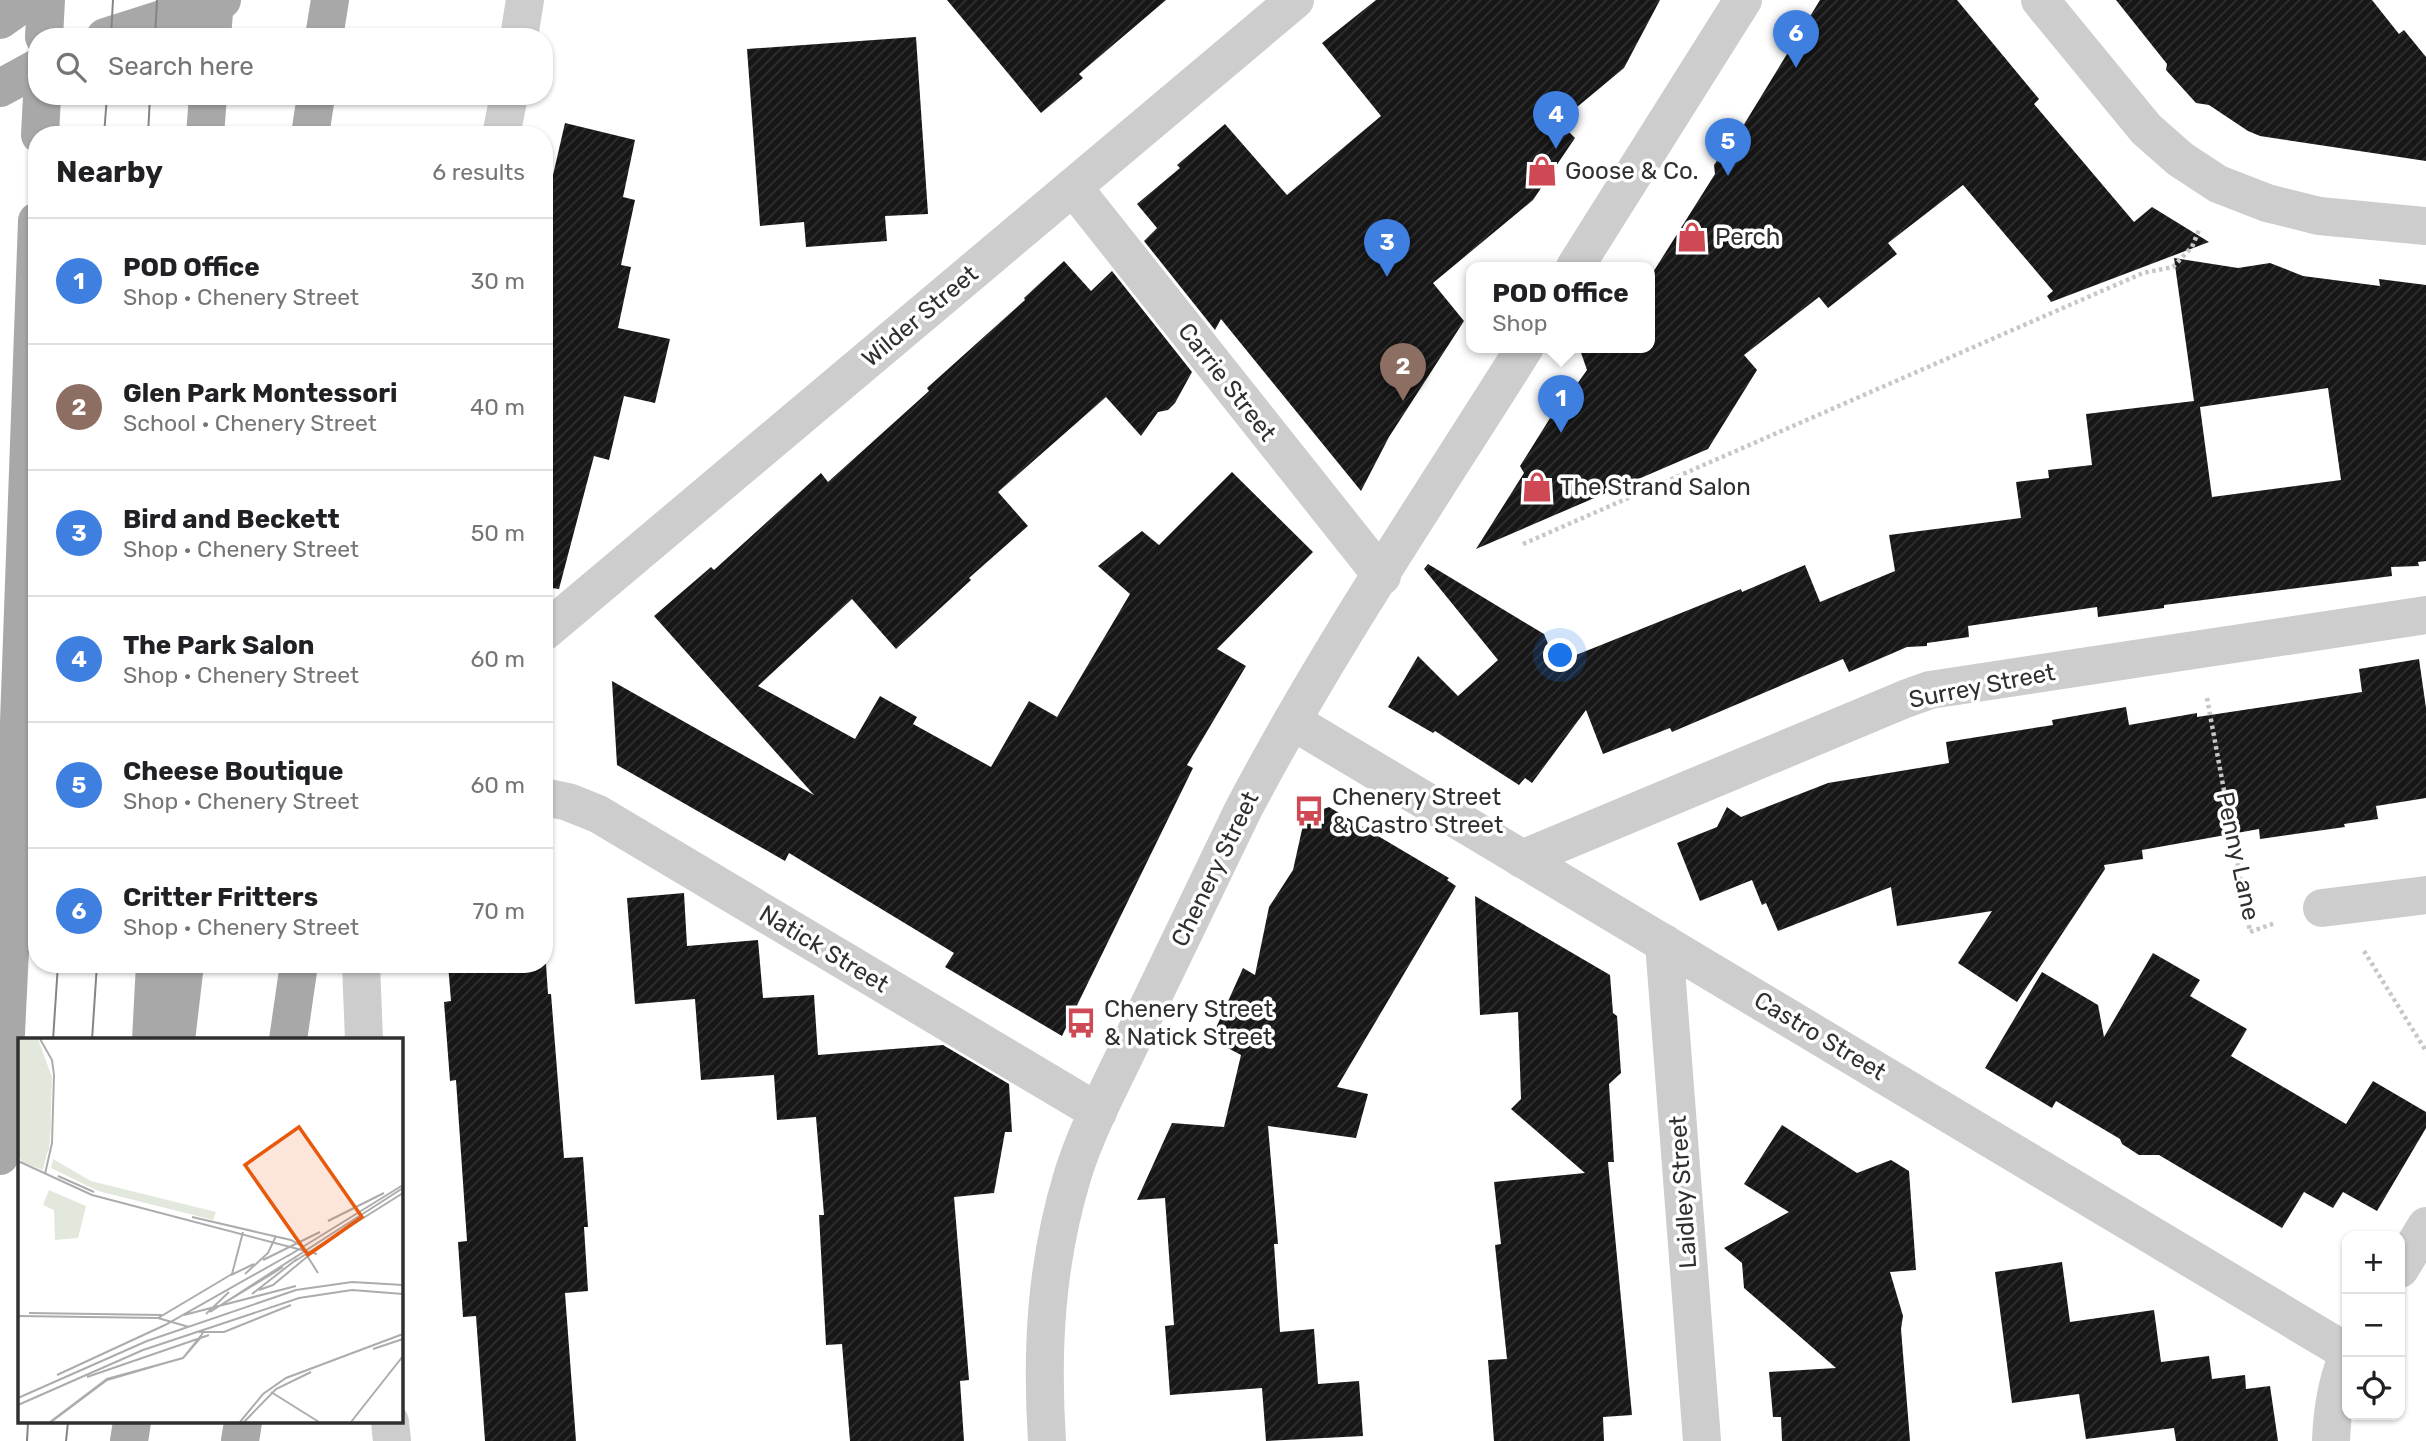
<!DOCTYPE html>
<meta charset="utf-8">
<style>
body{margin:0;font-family:Rubik,sans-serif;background:#f6f6f6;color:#202124}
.controls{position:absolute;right:21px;bottom:21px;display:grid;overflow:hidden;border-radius:14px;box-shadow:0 2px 5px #0004}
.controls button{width:63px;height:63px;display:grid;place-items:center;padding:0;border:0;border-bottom:2px solid #e0e0e0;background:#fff;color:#202124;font:35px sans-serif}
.you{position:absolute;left:1561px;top:656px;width:24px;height:24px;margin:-18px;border:5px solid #fff;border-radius:50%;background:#1a73e8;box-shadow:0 0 0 10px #1a73e833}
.badge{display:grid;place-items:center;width:46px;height:46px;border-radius:50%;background:#cf4954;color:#fff;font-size:23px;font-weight:700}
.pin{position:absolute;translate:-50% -58px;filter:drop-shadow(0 2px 4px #0008)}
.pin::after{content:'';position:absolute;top:37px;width:24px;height:21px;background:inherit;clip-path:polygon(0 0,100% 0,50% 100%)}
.popup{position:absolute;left:1466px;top:262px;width:189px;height:91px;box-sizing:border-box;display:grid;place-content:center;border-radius:14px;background:#fff;filter:drop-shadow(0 2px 5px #0005);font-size:23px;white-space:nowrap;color:#757577}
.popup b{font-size:26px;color:#202124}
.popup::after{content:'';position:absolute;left:50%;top:100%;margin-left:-14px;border:14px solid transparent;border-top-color:#fff}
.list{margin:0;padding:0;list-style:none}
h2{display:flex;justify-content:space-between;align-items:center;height:91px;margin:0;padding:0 28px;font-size:30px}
h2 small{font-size:23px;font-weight:400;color:#757577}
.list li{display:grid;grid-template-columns:46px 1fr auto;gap:21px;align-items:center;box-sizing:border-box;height:126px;padding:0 28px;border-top:2px solid #e0e0e0}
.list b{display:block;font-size:26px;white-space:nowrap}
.list p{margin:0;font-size:23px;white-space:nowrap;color:#757577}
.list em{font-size:23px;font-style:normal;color:#757577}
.icon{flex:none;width:38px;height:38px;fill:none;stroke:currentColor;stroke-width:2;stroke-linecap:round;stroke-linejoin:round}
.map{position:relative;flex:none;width:2426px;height:1441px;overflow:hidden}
.search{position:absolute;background:#fff;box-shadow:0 2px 5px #0004;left:28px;top:28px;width:525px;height:77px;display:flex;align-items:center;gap:18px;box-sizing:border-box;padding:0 24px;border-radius:28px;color:#757577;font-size:26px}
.panel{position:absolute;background:#fff;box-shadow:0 2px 5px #0004;left:28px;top:126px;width:525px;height:847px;border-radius:28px}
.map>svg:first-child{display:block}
.building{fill:url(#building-hatch);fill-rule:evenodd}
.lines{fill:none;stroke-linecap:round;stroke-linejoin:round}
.path{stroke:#c7c7c7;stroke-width:4.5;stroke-dasharray:3.5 3.5;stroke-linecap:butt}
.minor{stroke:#cdcdcd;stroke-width:38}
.major{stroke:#a8a8a8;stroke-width:38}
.tram{stroke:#858585;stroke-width:2}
.major-bridge{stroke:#a8a8a8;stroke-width:38}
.labels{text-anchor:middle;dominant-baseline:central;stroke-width:7;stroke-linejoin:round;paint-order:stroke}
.poi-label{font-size:24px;fill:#303030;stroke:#fff;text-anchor:start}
.street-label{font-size:24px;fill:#303030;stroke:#fff}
.inset-road{fill:none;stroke:#acacac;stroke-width:2}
.view{fill:#e8590c;fill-opacity:0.15;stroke:#e8590c;stroke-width:3.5}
.inset-edge{fill:none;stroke:#303030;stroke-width:3.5}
</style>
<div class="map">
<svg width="2426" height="1441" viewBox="0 0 2426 1441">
<defs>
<pattern id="building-hatch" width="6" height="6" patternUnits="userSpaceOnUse" patternTransform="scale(1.75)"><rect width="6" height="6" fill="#171717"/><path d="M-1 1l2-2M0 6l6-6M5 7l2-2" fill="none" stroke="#303030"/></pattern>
</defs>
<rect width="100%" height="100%" fill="#fff"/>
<!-- building -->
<g class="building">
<path d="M947,0H1166L1079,74L1083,78L1041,113Z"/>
<path d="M1376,0H1660L1624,68L1559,122L1575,138L1533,200L1433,283L1464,321L1389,437L1361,491L1221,319L1215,330L1144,241L1157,228L1137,204L1180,168L1177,165L1225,124L1287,195L1381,116L1322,43Z"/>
<path d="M1820,0H1957L2039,99L2034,104L2134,222L2152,207L2209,242L2051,302L2047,296L2053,291L1963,185L1888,243L1897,254L1828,308L1819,297L1744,355L1757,370L1708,449L1476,549L1524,473L1520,466L1552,415H1555L1587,370L1579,347H1650V277L1715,174L1714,165L1722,153L1729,149Z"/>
<path d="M2116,0H2372L2399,34L2404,30L2426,57V161L2260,136L2248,131L2209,105L2196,103L2166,70L2167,64Z"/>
<path d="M916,37L928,214L885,216L887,241L806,247L804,222L760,226L747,49Z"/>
<path d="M565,123L635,140L623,197L635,200L621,265L631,267L618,328L670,339L655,403L624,396L609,460L594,456L559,589L544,587V214Z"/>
<path d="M2174,258L2238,268L2270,263L2303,276L2380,286L2379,279L2426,285V561L2418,562L2419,566L2391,567L2392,576L2164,605V608L2098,617L2097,607L1968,626L1969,637L1927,643V646L1907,647L1849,672L1843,659L1672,732L1670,728L1603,754L1586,710L1532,783L1525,778L1519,785L1435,731L1433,733L1388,707L1418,656L1458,696L1498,660L1424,569L1428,564L1544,634L1556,663L1741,589L1742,592L1805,565L1820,602L1895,571L1889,535L2021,518L2016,482L2049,478L2048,470L2092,465L2086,414L2194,401ZM2328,388L2341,480L2212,497L2200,407Z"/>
<path d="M1064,261L1091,291L1112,271L1192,372L1175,403L1168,410L1158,412L1141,436L1106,397L998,492L1028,526L969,578L971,580L896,649L852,599L758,686L855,739L880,696L917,717L913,724L991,767L1029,701L1057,717L1130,594L1098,566L1142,531L1159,545L1232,472L1313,552L1217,649L1246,666L1187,765L1193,768L1062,1036L945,967L954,953L789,853L785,861L617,765L612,681L814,795L654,616L711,567L714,570L821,473L828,482L929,391L927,388L1025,300L1024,298Z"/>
<path d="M2419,659L2426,708V798L2376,806L2378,819L2344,824L2345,827L2260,839L2259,829L2142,850L2143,859L2104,865L2105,869L2017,1002L1958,963L1992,911L1897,926L1891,887L1778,931L1766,903L1762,905L1752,880L1700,901L1677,843L1717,827L1727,807L1741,817L1828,783L1949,763L1946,742L2053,725L2052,720L2126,707L2129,725L2197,713V717L2362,692L2359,669Z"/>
<path d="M1329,807L1449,878L1447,880L1456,886L1337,1087L1368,1094L1356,1138L1268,1126L1278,1244H1274L1280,1332L1314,1329L1318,1384L1359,1381L1363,1436L1266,1441L1262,1388L1170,1395L1165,1326L1174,1325L1165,1198L1137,1200L1172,1123L1224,1127L1241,1055L1211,1039L1243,968L1255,975L1269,907L1293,870L1303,825L1310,814Z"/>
<path d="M684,893L687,946L758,940L763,998L814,995L818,1055L943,1045L1009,1084L1012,1132H1005L994,1193L954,1197L969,1380L960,1381L964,1441H850L842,1344L826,1345L819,1215H824L816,1117L777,1120L774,1075L701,1080L695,999L635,1004L627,898Z"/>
<path d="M1475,896L1610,975L1613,1013L1617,1016L1621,1073L1609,1084L1614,1162H1608L1632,1415L1603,1417L1604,1441H1494L1488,1360L1507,1359L1495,1245L1501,1244L1494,1182L1585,1173L1511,1109L1521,1099L1518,1012L1480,1015Z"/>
<path d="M2153,953L2200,980L2190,996L2247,1029L2231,1056L2346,1124L2373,1081L2426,1112V1128L2377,1211L2343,1192L2333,1208L2304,1192L2282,1228L2159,1155H2139L2122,1144L2120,1139L2056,1101L2052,1108L1985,1068L2042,972L2098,1005L2104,1037Z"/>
<path d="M448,964H546L548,994H551L564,1158L583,1157L588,1227H584L588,1291L565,1293L576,1441H485L476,1316L463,1317L458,1242L467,1241L456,1080L450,1081L444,1002L451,1001Z"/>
<path d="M1782,1125L1857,1173L1891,1160L1909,1171L1916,1270L1890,1272L1903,1316L1901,1329L1910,1441H1782L1781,1417H1773L1769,1372L1836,1368L1744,1288L1742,1263L1724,1248L1789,1212L1744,1184Z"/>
<path d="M2062,1262L2070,1322L2154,1310L2161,1362L2209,1356L2212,1379L2245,1375L2246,1389L2270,1386L2278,1441H2176L2174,1428L2086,1439L2079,1394L2012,1403L1995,1272Z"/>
</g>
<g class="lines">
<!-- path -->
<g class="path">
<path d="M1523,544L2143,273L2173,267L2192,247L2199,230"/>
<path d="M2207,698L2250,932L2275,923"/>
<path d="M2364,951L2426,1051"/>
</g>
<!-- minor -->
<g class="minor">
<path d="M2040,0L2146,129L2180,159L2218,184L2267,203L2319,216L2426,226"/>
<path d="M519,37L525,0"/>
<path d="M501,135L509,96"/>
<path d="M1073,187L1382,576"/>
<path d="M1575,267L1743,0"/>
<path d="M544,632L1295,0"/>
<path d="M1292,721L2347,1352"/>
<path d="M544,797L568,802L598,814L1098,1112"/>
<path d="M1522,859L1905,699L1930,690L2426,615"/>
<path d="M2322,908L2426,895"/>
<path d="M1664,943L1702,1441"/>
<path d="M361,964L364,1040"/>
<path d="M2400,1269L2426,1226"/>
<path d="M390,1422L392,1441"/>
<path d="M1047,1441C1041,1349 1046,1262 1073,1174C1088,1126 1114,1079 1135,1034C1171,959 1207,884 1243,810C1327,650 1429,500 1525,347"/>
<path d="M2331,1441C2332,1411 2336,1385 2347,1357"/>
</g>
<!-- major -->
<g class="major">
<path d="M0,20L28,0"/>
<path d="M44,37L46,0"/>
<path d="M105,37L222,0"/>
<path d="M324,37L330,0"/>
<path d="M0,88L37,68"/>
<path d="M40,135L42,96"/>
<path d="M205,135L208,96"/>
<path d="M310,135L316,96"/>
<path d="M151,1040L155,964"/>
<path d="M176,1040L185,964"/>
<path d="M288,1040L299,964"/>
<path d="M0,1156L13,889L37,221"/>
<path d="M129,1441L132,1422"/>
<path d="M240,1441L243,1422"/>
</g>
<!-- tram -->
<g class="tram">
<path d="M111,37L113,0"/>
<path d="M155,37L157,0"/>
<path d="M104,135L107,96"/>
<path d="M148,135L150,96"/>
<path d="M53,1040L58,964"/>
<path d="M92,1040L97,964"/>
<path d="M27,1441L28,1422"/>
<path d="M66,1441L68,1422"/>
</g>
<!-- major-bridge -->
<path class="major-bridge" d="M212,37L215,0"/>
</g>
<!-- icons -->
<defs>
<g id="shop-bare" transform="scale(2.415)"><path d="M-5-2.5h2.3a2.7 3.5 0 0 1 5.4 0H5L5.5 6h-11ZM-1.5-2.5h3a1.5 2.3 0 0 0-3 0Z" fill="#cf4954" stroke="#fff" stroke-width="2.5" paint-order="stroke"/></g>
<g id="bus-bare" transform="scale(2.415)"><path d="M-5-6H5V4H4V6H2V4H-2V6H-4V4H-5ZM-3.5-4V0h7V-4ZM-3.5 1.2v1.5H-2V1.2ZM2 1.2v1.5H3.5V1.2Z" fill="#cf4954" stroke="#fff" stroke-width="2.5" paint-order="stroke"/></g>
</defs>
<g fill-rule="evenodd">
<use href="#shop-bare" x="1542" y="171"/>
<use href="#shop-bare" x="1692" y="237"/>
<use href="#shop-bare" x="1537" y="487"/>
<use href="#bus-bare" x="1309" y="811"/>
<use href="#bus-bare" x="1081" y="1023"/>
</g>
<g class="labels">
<!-- poi labels -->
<g class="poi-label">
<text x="1565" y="171">Goose &amp; Co.</text>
<text x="1715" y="237">Perch</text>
<text x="1560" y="487">The Strand Salon</text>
<text x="1332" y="797">Chenery Street<tspan x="1332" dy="28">&amp; Castro Street</tspan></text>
<text x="1104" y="1009">Chenery Street<tspan x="1104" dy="28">&amp; Natick Street</tspan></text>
</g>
<!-- street labels -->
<g class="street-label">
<text transform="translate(920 316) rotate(-40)">Wilder Street</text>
<text transform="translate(1227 382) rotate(52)">Carrie Street</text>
<text transform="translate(1982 686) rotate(-11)">Surrey Street</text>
<text transform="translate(2238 856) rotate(78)">Penny Lane</text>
<text transform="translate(1215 869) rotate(-64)">Chenery Street</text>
<text transform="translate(824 949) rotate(31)">Natick Street</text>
<text transform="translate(1820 1036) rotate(31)">Castro Street</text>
<text transform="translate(1683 1192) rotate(-94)">Laidley Street</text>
</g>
</g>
<!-- overview -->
<g transform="translate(18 1038)">
<rect width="385" height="385" fill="#fff"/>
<path d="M0,1H20L34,39L32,103L25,132L4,124L0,116ZM35,121L73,143L198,174L195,182L80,153L33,130ZM31,152L68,168L60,200L37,202L36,172L25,167Z" fill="#e3e8dd"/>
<path d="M0,63L33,84L31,112L25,117L13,114L0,98Z" fill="#e3e8dd"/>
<path class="inset-road" d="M22,1L34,22L36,37L34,105L27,136M0,123L74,157L299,216M40,138L76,154M174,179L273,202L285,209M310,183L366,155M288,216L300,235M270,218L385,147M245,222L302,194M277,223L385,155M214,236L225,194M227,236L250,215L258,198M213,237L236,226M241,252L255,247L290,218M234,256L279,221M208,264L265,229M192,274L385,150M11,275L144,277M188,276L211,254M166,277L278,248M0,278L140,280L214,236M140,280L171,289M181,294H206L273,267M355,311L385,301M39,337L147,287L273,216M69,339L191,297M253,354L301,384M0,360L129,303L278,252L334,244L385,247M0,367L125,312L281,260L334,252L385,256M32,384L89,341L165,320L184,298M33,384L89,342L165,320L185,295M222,384L245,356L268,340L385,296M226,384L258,351L293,334M333,384L385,318"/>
<path class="view" d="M281,89L344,179L290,217L227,127Z"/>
<rect width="385" height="385" class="inset-edge"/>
</g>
</svg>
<div class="controls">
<button>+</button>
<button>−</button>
<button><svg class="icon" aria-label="locate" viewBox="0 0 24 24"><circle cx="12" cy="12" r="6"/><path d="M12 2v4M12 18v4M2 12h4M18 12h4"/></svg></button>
</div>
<div class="you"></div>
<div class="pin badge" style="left:1561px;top:433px;background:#3f7fe0">1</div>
<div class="popup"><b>POD Office</b>Shop</div>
<div class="pin badge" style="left:1403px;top:401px;background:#8d6e63">2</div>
<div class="pin badge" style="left:1387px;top:277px;background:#3f7fe0">3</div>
<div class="pin badge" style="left:1556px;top:149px;background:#3f7fe0">4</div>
<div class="pin badge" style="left:1728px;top:176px;background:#3f7fe0">5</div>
<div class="pin badge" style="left:1796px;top:68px;background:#3f7fe0">6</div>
<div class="search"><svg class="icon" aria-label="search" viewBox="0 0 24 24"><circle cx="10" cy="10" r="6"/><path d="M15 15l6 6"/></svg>Search here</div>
<section class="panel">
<h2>Nearby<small>6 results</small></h2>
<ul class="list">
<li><span class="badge" style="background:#3f7fe0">1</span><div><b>POD Office</b><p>Shop · Chenery Street</p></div><em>30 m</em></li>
<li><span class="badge" style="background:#8d6e63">2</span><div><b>Glen Park Montessori</b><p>School · Chenery Street</p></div><em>40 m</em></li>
<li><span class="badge" style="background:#3f7fe0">3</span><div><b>Bird and Beckett</b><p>Shop · Chenery Street</p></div><em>50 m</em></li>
<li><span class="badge" style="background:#3f7fe0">4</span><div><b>The Park Salon</b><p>Shop · Chenery Street</p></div><em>60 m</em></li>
<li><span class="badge" style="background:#3f7fe0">5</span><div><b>Cheese Boutique</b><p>Shop · Chenery Street</p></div><em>60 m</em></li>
<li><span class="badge" style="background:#3f7fe0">6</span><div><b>Critter Fritters</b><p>Shop · Chenery Street</p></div><em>70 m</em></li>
</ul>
</section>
</div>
